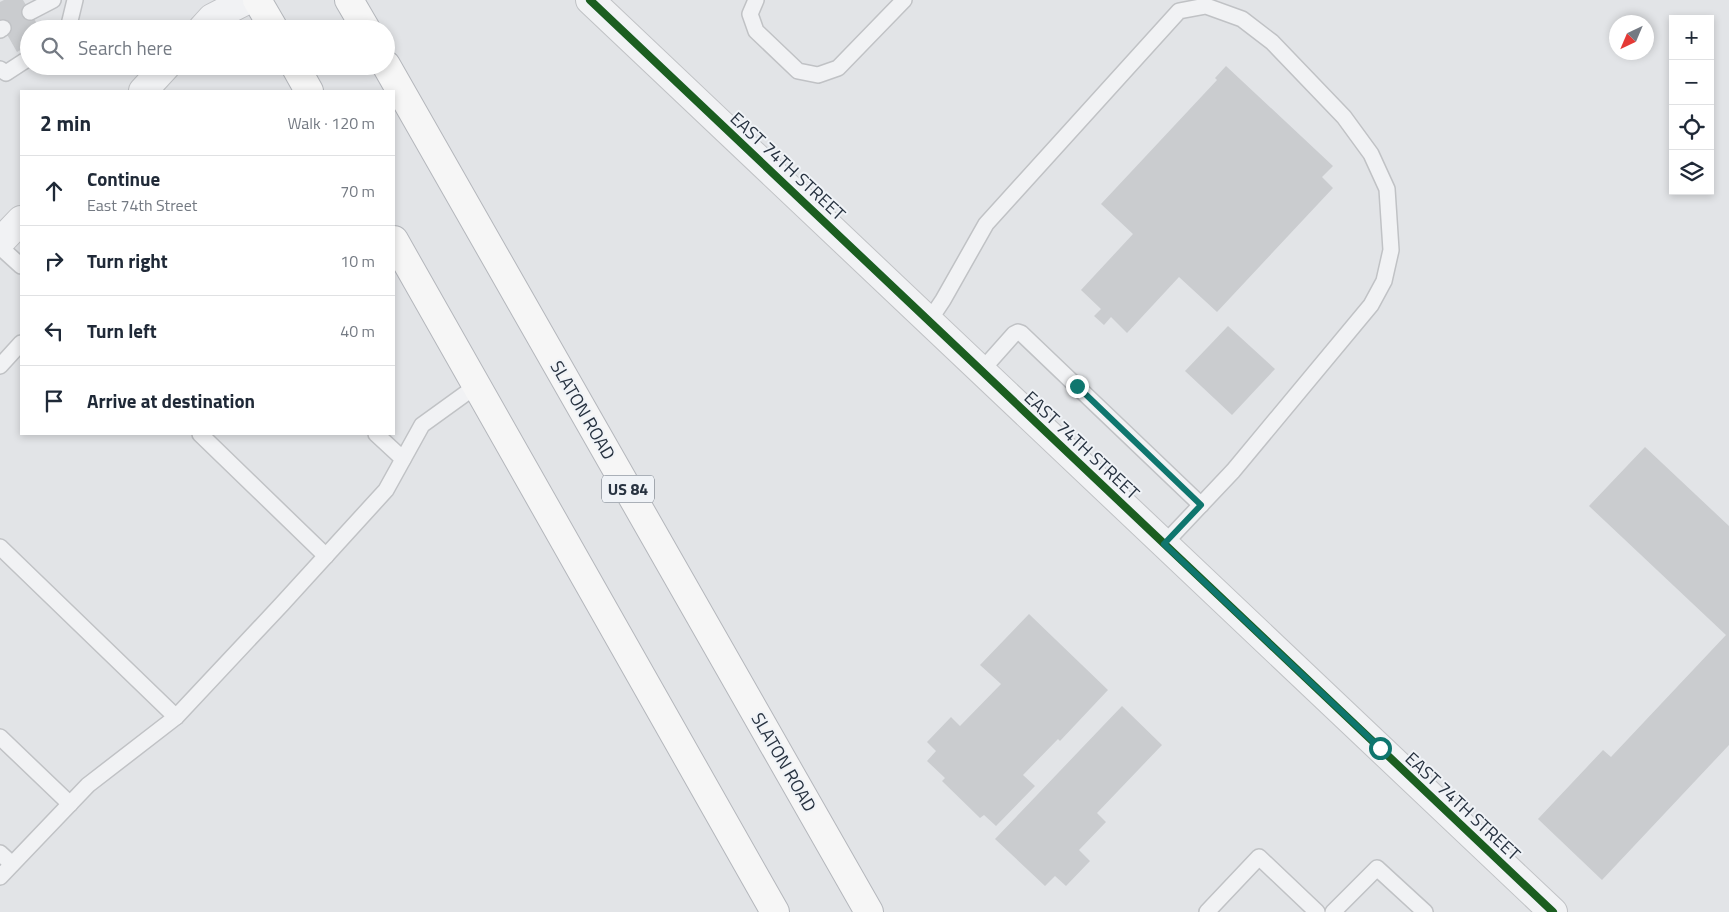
<!DOCTYPE html>
<meta charset="utf-8">
<style>
body{margin:0;font-family:"Titillium Web",sans-serif;background:#f6f6f7;color:#1f2937}
.controls{position:absolute;right:15px;top:15px;display:grid;overflow:hidden;border-radius:0px;box-shadow:0 2px 8px #0003}
.controls button{width:45px;height:45px;display:grid;place-items:center;padding:0;border:0;border-bottom:1px solid #e0e1e3;background:#fff;color:#1f2937;font:25px sans-serif}
.compass{position:absolute;left:1609px;top:15px;width:45px;height:45px;border-radius:50%;background:#fff;box-shadow:0 2px 8px #0003;rotate:224deg}
.stop{position:absolute;width:15px;height:15px;margin:-11px;border:4px solid #0f766e;border-radius:50%;background:#fff}
.stop.end{background:#0f766e;border-color:#fff;box-shadow:0 1px 5px #0008}
.list{margin:0;padding:0;list-style:none}
h2{display:flex;justify-content:space-between;align-items:center;height:65px;margin:0;padding:0 20px;font-size:21px}
h2 small{font-size:16px;font-weight:400;color:#747a83}
.list li{display:grid;grid-template-columns:32px 1fr auto;gap:15px;align-items:center;box-sizing:border-box;height:70px;padding:0 20px;border-top:1px solid #e0e1e3}
.list b{display:block;font-size:19px;white-space:nowrap}
.list p{margin:0;font-size:16px;white-space:nowrap;color:#747a83}
.list em{font-size:16px;font-style:normal;color:#747a83}
.icon{flex:none;width:28px;height:28px;fill:none;stroke:currentColor;stroke-width:2;stroke-linecap:round;stroke-linejoin:round}
.map{position:relative;flex:none;width:1729px;height:912px;overflow:hidden}
.search{position:absolute;background:#fff;box-shadow:0 2px 8px #0003;left:20px;top:20px;width:375px;height:55px;display:flex;align-items:center;gap:12px;box-sizing:border-box;padding:0 18px;border-radius:28px;color:#747a83;font-size:19px}
.panel{position:absolute;background:#fff;box-shadow:0 2px 8px #0003;left:20px;top:90px;width:375px;height:345px;border-radius:0px}
.map>svg:first-child{display:block}
.building{fill:#cacccf}
.lines{fill:none;stroke-linecap:round;stroke-linejoin:round}
.lane-casing{stroke:#c0c2c5;stroke-width:18}
.street-casing{stroke:#c0c2c5;stroke-width:30}
.highway-casing{stroke:#b4b7bc;stroke-width:30}
.lane{stroke:#f1f2f4;stroke-width:15}
.street{stroke:#f1f2f4;stroke-width:28}
.highway{stroke:#f6f6f6;stroke-width:28}
.cycleway-casing{stroke:#f0f3f7;stroke-width:11}
.cycleway{stroke:#1b5e20;stroke-width:8}
.route{stroke:#0f766e;stroke-width:6}
.labels{text-anchor:middle;dominant-baseline:central;stroke-width:4;stroke-linejoin:round;paint-order:stroke}
.shield{fill:#f0f3f7;stroke:#646d78;stroke-width:1}
.shield-label{font-size:16px;font-weight:bold;fill:#283341}
.street-label{font-size:18px;fill:#283341;stroke:#f0f3f7}
</style>
<div class="map">
<svg width="1729" height="912" viewBox="0 0 1729 912">
<rect width="100%" height="100%" fill="#e2e4e7"/>
<!-- building -->
<g class="building">
<path d="M4,0H23L40,29H29V45L17,52L0,22V2Z"/>
<path d="M1226,66L1333,166L1322,177L1333,188L1217,312L1179,277L1127,333L1111,317L1104,325L1094,316L1101,309L1081,290L1133,234L1101,204L1217,80L1215,78Z"/>
<path d="M1228,326L1275,369L1232,415L1185,371Z"/>
<path d="M1645,447L1729,526V745L1602,880L1538,819L1603,750L1611,757L1726,635L1589,506Z"/>
<path d="M1029,614L1108,690L1060,741L1058,739L1023,775L1035,786L996,826L984,815L980,818L942,781L945,778L927,761L936,751L927,742L951,717L960,726L1001,684L980,665Z"/>
<path d="M1122,706L1162,745L1097,813L1106,822L1079,850L1090,861L1066,886L1055,876L1045,886L995,839Z"/>
</g>
<g class="lines">
<!-- lane casing -->
<g class="lane-casing">
<g id="lane">
<path d="M756,0L750,14L756,31L798,71L818,75L838,68L904,0"/>
<path d="M30,12L53,0"/>
<path d="M68,29L75,0"/>
<path d="M0,30L3,28"/>
<path d="M0,69L6,73L29,58"/>
<path d="M0,247L21,266"/>
<path d="M929,321L943,300L986,224L1179,11L1206,6L1242,19L1272,42L1344,117L1371,154L1387,189L1391,250L1384,281L1371,305L1233,471L1164,544"/>
<path d="M0,366L21,343"/>
<path d="M982,370L1014,334L1018,332L1021,333L1201,505"/>
<path d="M200,434L326,556"/>
<path d="M376,434L403,459"/>
<path d="M0,547L176,717"/>
<path d="M0,737L70,804"/>
<path d="M0,853L12,864"/>
<path d="M0,877L88,785L176,717L282,604L386,490L422,425L476,386"/>
<path d="M1207,912L1259,857L1317,912"/>
<path d="M1333,912L1377,868L1425,912"/>
</g>
</g>
<!-- street casing -->
<g class="street-casing">
<g id="street">
<path d="M590,0L1553,912"/>
<path d="M202,29L212,18L247,0"/>
<path d="M143,91L166,66"/>
<path d="M0,242L21,220"/>
</g>
</g>
<!-- highway casing -->
<g class="highway-casing">
<g id="highway">
<path d="M257,0L274,29"/>
<path d="M349,0L366,29"/>
<path d="M386,65L869,912"/>
<path d="M295,66L309,91"/>
<path d="M394,240L775,912"/>
</g>
</g>
<!-- lane -->
<use href="#lane" class="lane"/>
<!-- street -->
<use href="#street" class="street"/>
<!-- highway -->
<use href="#highway" class="highway"/>
<!-- cycleway casing -->
<g class="cycleway-casing">
<path id="cycleway" d="M590,0L1553,912"/>
</g>
<!-- cycleway -->
<use href="#cycleway" class="cycleway"/>
</g>
<g class="lines">
<!-- route -->
<path class="route" d="M1077,386L1201,505L1164,544L1380,748"/>
</g>
<g class="labels">
<!-- shield labels -->
<rect class="shield" x="602" y="475.5" width="52" height="27" rx="4"/>
<g class="shield-label">
<text x="628" y="489">US 84</text>
</g>
<!-- street labels -->
<g class="street-label">
<text transform="translate(788 166) rotate(43)">EAST 74TH STREET</text>
<text transform="translate(583 410) rotate(60)">SLATON ROAD</text>
<text transform="translate(1082 445) rotate(43)">EAST 74TH STREET</text>
<text transform="translate(784 762) rotate(60)">SLATON ROAD</text>
<text transform="translate(1463 806) rotate(43)">EAST 74TH STREET</text>
</g>
</g>
</svg>
<div class="controls">
<button>+</button>
<button>−</button>
<button><svg class="icon" aria-label="locate" viewBox="0 0 24 24"><circle cx="12" cy="12" r="6"/><path d="M12 2v4M12 18v4M2 12h4M18 12h4"/></svg></button>
<button><svg class="icon" aria-label="layers" viewBox="0 0 24 24"><path d="M12 4l9 5-9 5-9-5zM3 14l9 5 9-5"/></svg></button>
</div>
<svg class="compass" viewBox="-18 -18 36 36"><path d="M0-13l5 13h-10z" fill="#e53935"/><path d="M0 13l5-13h-10z" fill="#747a83"/></svg>
<div class="stop" style="left:1380px;top:748px"></div>
<div class="stop end" style="left:1077px;top:386px"></div>
<div class="search"><svg class="icon" aria-label="search" viewBox="0 0 24 24"><circle cx="10" cy="10" r="6"/><path d="M15 15l6 6"/></svg>Search here</div>
<section class="panel">
<h2>2 min<small>Walk · 120 m</small></h2>
<ul class="list">
<li><svg class="icon" aria-label="ahead" viewBox="0 0 24 24"><path d="M12 20V5M6 11l6-6 6 6"/></svg><div><b>Continue</b><p>East 74th Street</p></div><em>70 m</em></li>
<li><svg class="icon" aria-label="right" viewBox="0 0 24 24"><path d="M7 20v-9h11M14 6l5 5-5 5"/></svg><div><b>Turn right</b></div><em>10 m</em></li>
<li><svg class="icon" aria-label="left" viewBox="0 0 24 24"><path d="M17 20v-9H6M10 6l-5 5 5 5"/></svg><div><b>Turn left</b></div><em>40 m</em></li>
<li><svg class="icon" aria-label="arrive" viewBox="0 0 24 24"><path d="M6 21V4h12l-3 4 3 4H6"/></svg><div><b>Arrive at destination</b></div></li>
</ul>
</section>
</div>
